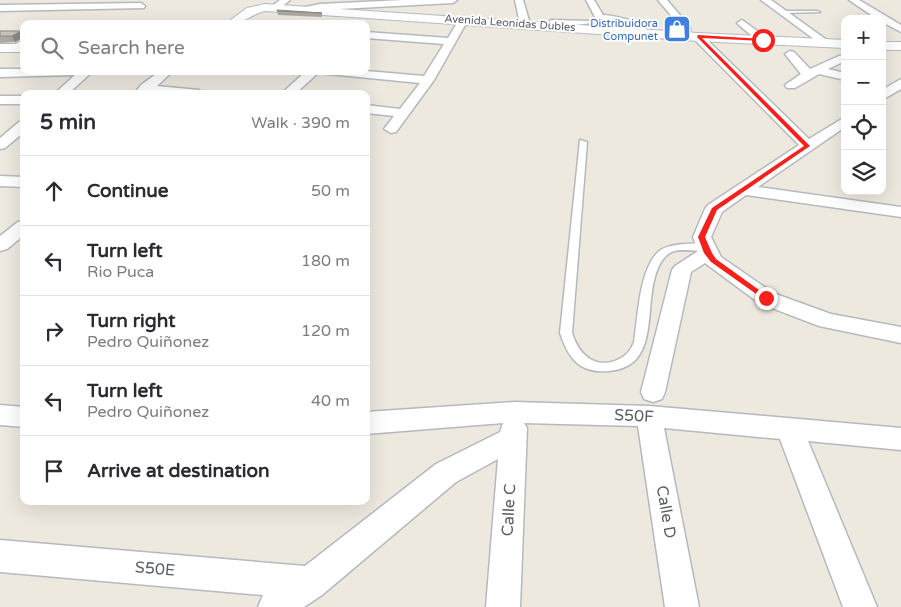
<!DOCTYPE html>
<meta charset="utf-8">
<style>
body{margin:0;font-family:"Varela Round",sans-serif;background:#f2f2f3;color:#2b2b33}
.controls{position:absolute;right:15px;top:15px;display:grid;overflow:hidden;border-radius:10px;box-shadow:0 5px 20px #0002}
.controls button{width:45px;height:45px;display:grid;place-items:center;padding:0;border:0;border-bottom:1px solid #e1e1e2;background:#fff;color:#2b2b33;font:25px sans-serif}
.stop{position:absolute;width:15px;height:15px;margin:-11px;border:4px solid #f7201b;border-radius:50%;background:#fff}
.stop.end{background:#f7201b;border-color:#fff;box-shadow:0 1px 5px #0008}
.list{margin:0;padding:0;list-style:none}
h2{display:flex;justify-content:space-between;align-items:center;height:65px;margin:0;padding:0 20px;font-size:21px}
h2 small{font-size:16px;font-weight:400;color:#7c7c81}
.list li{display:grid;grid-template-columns:32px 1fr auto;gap:15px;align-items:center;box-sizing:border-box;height:70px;padding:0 20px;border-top:1px solid #e1e1e2}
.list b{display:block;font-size:19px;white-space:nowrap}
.list p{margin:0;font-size:16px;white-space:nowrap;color:#7c7c81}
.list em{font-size:16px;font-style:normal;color:#7c7c81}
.icon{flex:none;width:28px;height:28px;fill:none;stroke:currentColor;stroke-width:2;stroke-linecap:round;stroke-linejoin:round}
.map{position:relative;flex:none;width:901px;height:607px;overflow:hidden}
.search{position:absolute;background:#fff;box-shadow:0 5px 20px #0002;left:20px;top:20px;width:350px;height:55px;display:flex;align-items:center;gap:12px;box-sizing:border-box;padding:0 18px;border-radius:10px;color:#7c7c81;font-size:19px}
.panel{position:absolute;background:#fff;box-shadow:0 5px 20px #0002;left:20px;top:90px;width:350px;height:415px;border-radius:10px}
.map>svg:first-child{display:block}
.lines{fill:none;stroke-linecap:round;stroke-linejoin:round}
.lane-casing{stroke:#b5b9be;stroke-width:3}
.street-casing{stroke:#b5b9be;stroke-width:3}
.secondary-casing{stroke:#b5bac0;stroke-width:2}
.lane{fill:#fff;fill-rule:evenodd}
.street{fill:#fff;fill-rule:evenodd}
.secondary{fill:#fff;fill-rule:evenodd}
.wall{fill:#aca8a2}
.shaded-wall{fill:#8c8884}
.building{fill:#c8c3bc;stroke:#8c8884}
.route{fill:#f7201b}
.labels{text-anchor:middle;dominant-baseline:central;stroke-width:4;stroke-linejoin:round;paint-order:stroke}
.far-street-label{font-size:11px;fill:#585d62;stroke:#fff}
.far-shop-label{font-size:11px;fill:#366cbe;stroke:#fff;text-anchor:end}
.near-street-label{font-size:16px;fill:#585d62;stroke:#fff}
</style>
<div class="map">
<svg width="901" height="607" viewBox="0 0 901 607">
<rect width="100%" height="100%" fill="#ede9df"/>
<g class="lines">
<!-- lane casing -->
<g class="lane-casing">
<g id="lane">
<path d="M780,11H818L820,12L782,13Z"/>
<path d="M605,15C621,17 639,21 650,33L645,34C629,17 615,24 598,17Z"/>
<path d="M551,20L590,21L593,23L574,25L571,29L568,24L549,23Z"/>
<path d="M580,140L587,142L572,333C575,342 579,350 586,356C602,370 628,361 634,342C638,316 639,271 658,252C665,246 675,245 684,244C692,244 704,242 710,247C699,257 677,242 664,258C637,292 668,366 609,371C598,372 585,370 577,363C568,355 564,344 560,333Z"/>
</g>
</g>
<!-- street casing -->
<g class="street-casing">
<g id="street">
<path d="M280,0H290L278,10H272V6Z"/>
<path d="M403,0H457L453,3L320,10L304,13L299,10L301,8L320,4Z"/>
<path d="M515,0H523L530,24L528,26L525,27L520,24Z"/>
<path d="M586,0H594L612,30L611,32H603Z"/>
<path d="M658,0H667L690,27V31H684Z"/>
<path d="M761,0H771L831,43L830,45H822Z"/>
<path d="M849,0H859L901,25V32L882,22V19H877Z"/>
<path d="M141,3L145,6L144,8L0,11V5Z"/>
<path d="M463,17L468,20L434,80L396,132L391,133L384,129L394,116L366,113V105L400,109L420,83L318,73L295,94H281L306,71H366L424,76L444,44L366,38V32L448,38L460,18Z"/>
<path d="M742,20L767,38L768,40L767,42H759L739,25L737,23Z"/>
<path d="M698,34L702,35L809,139L845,117V127L758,187L901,207V217L746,195L722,212L711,237L721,257L773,293L831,314L901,327V343L819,326L759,303L705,263L691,272L665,392L662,399L653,402L644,399L641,392L672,270L675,266L698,251L693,237L705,209L708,205L799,145L694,39V35Z"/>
<path d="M24,39V47L18,50H10L9,48Z"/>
<path d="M790,51L794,52L810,69L839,56L845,55V61L828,69L845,73V80L819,74L795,88H787L785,85L801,74L785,54Z"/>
<path d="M0,69H24V71H93L68,94H54L75,75L0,77Z"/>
<path d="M160,71H173L157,86L199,90L205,94L150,92L134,94L141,85Z"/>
<path d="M901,79V89L882,100V90Z"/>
<rect x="0" y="96" width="24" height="8"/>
<path d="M24,121V132L5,148L0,149V138L19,122Z"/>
<path d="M0,176L24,177V187L0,186Z"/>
<path d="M24,221V235L7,249L0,251V236L18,222Z"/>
<path d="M515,402L649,406L901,428V450L808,441L877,607H843L780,439L664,428L699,607H665L638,426L524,423L527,428L520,607H486L498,459L456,482L322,595L304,607H258L263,595L0,572V540L305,566L436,464L500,432L503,423L366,434V412Z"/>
<path d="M0,405L24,407V427L0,425Z"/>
</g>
</g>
<!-- secondary casing -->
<g class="secondary-casing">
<g id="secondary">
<path d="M265,4L698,33L845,40V48L698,41L265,11C247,16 246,24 225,24L247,8Z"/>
<rect x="882" y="42" width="19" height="8"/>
<rect x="0" y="44" width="24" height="8"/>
</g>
</g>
<!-- lane -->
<use href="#lane" class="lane"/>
<!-- street -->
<use href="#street" class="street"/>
<!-- secondary -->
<use href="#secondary" class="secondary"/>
</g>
<!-- wall -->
<g class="wall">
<path d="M277,10L322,13V17L278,15Z"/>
<path d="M0,31L24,36V37L15,42L0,43Z"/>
</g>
<!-- shaded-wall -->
<path class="shaded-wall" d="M21,31L24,37L15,42L12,36Z"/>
<!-- building -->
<g class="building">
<path d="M277,10L322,13L277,11Z"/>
<path d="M0,31H21L12,36H0Z"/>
</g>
<!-- route -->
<path class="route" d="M698,35L765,39L763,41L702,38L810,146L717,210L705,237L712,253L716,259L769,297L770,298L766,301L711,262L704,253L698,237L712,208L804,146L697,37Z"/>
<!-- icons -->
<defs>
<g id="shop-square" transform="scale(1.4375)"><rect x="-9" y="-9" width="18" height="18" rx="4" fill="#3f7fe0" stroke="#fff"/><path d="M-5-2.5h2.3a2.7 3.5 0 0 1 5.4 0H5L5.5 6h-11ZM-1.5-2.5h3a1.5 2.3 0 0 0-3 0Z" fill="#fff"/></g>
</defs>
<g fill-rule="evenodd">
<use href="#shop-square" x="677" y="29"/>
</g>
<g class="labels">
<!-- far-street labels -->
<g class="far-street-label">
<text transform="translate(510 23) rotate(4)">Avenida Leonidas Dubles</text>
</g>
<!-- far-shop labels -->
<g class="far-shop-label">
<text x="658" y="23">Distribuidora<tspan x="658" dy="13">Compunet</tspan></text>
</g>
<!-- near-street labels -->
<g class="near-street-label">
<text transform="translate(634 416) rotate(3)">S50F</text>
<text transform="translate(509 510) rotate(-87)">Calle C</text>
<text transform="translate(666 512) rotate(80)">Calle D</text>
<text transform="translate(155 569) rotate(5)">S50E</text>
</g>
</g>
</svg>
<div class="controls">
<button>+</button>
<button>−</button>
<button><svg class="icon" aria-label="locate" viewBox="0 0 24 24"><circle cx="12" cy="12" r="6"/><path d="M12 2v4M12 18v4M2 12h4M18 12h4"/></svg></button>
<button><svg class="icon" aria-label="layers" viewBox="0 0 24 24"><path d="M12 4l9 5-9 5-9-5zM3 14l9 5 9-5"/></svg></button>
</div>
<div class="stop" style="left:763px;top:40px"></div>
<div class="stop end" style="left:766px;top:298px"></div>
<div class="search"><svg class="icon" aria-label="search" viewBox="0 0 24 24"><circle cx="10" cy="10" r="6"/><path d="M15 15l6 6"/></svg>Search here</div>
<section class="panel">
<h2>5 min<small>Walk · 390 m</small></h2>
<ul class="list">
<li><svg class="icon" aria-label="ahead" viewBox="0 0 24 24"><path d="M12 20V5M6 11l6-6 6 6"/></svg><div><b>Continue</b></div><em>50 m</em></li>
<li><svg class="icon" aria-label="left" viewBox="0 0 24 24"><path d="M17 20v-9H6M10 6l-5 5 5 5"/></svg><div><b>Turn left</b><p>Rio Puca</p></div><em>180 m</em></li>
<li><svg class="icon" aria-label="right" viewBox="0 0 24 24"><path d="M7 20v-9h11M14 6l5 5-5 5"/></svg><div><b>Turn right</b><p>Pedro Quiñonez</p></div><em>120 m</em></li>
<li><svg class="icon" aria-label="left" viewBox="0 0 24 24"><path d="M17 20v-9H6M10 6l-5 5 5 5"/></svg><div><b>Turn left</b><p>Pedro Quiñonez</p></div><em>40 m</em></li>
<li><svg class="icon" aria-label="arrive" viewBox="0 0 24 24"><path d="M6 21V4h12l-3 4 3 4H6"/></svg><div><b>Arrive at destination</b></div></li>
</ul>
</section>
</div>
